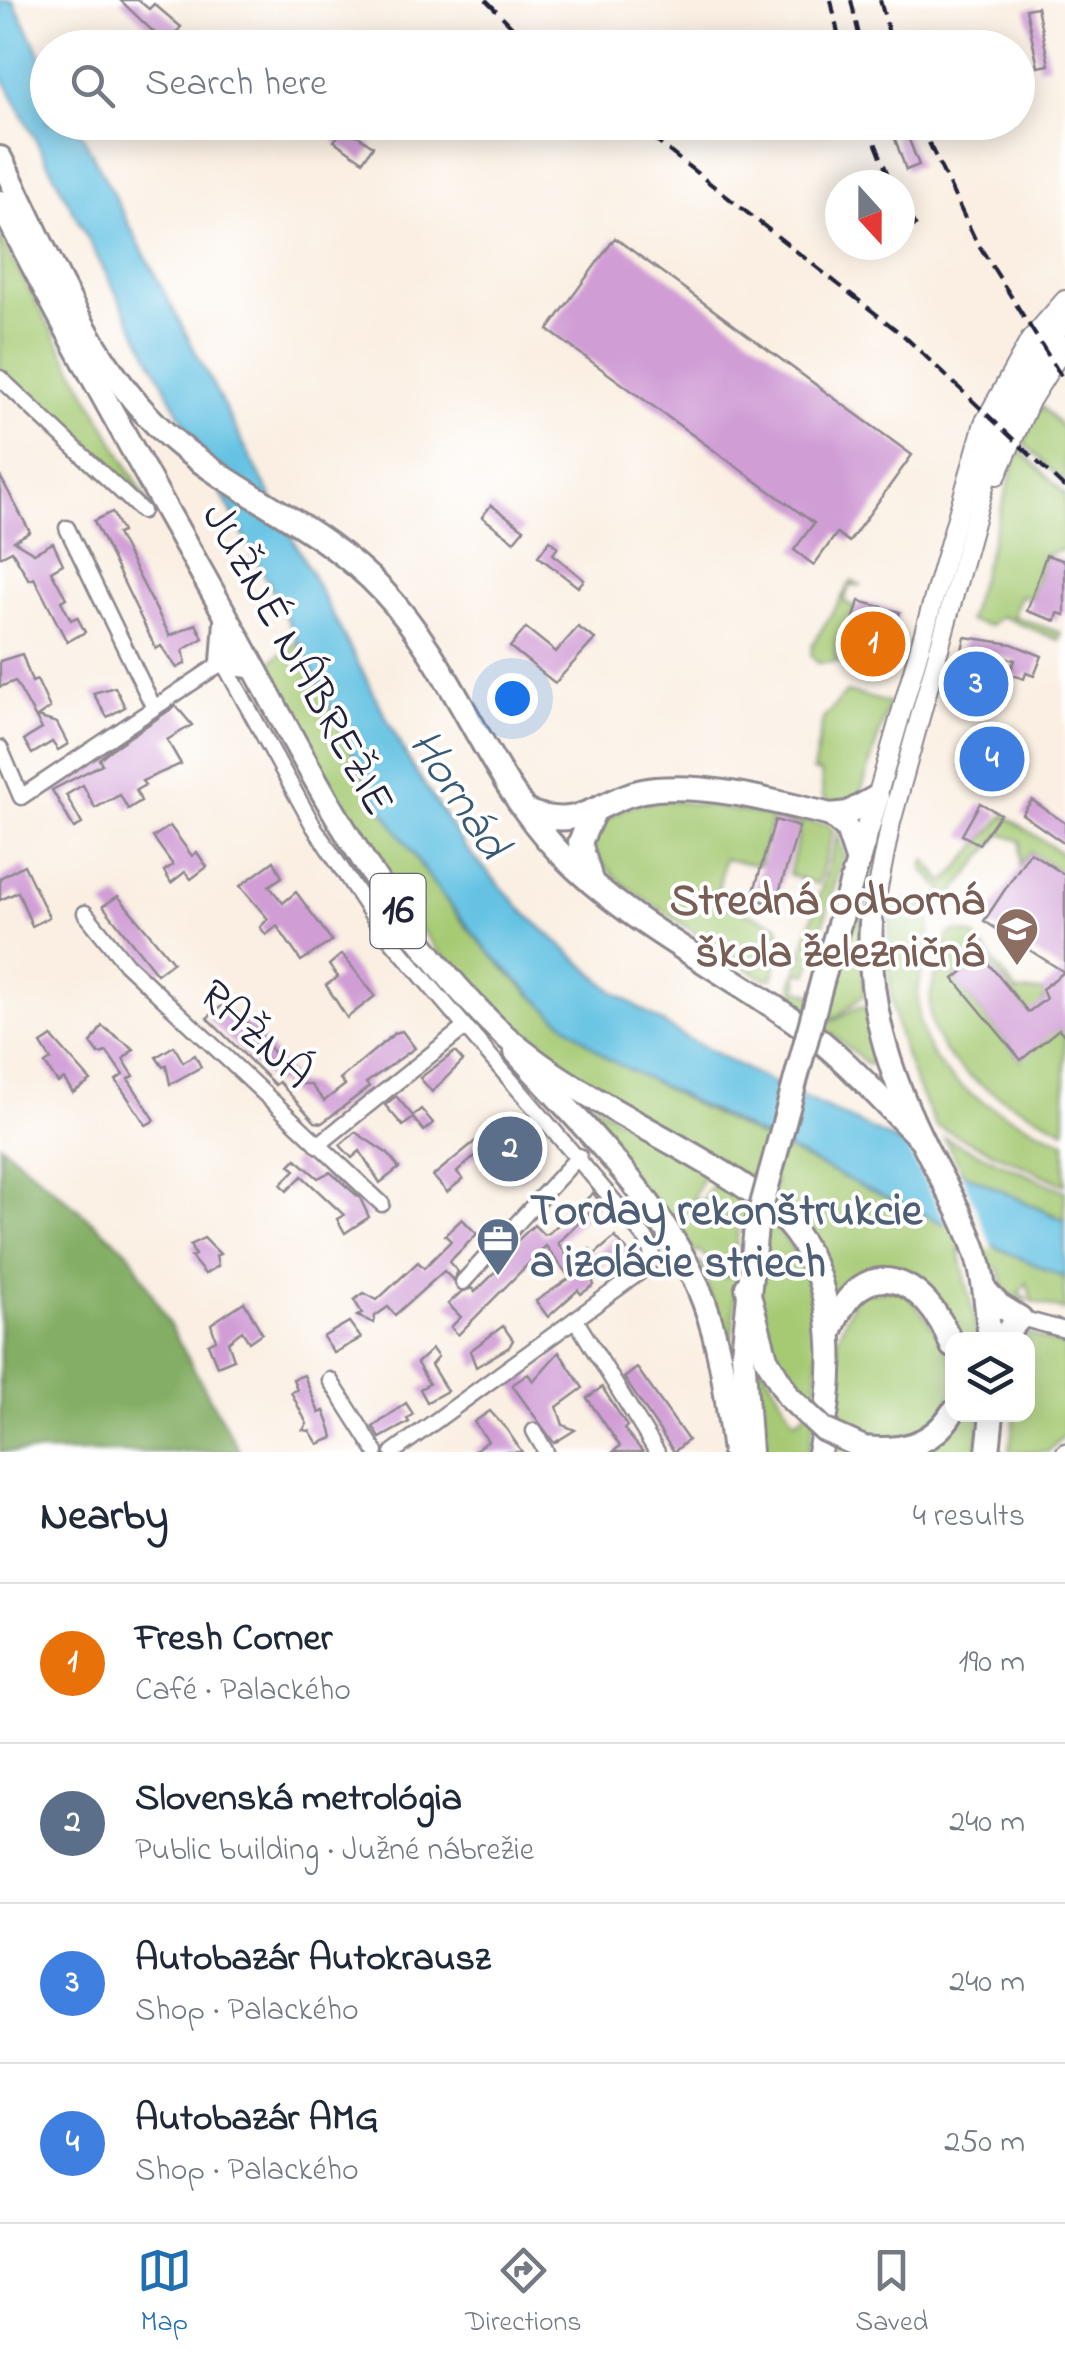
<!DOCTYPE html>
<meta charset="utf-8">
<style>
body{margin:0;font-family:"Indie Flower",sans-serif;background:#f2f2f3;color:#1f2937}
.controls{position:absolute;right:30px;bottom:30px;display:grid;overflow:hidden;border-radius:20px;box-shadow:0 5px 25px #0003}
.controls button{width:90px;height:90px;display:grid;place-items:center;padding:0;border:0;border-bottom:2px solid #e0e1e3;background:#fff;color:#1f2937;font:50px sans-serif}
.compass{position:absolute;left:825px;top:170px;width:90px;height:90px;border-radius:50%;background:#fff;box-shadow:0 5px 25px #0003;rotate:159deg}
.you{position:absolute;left:512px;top:698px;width:35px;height:35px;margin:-25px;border:8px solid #fff;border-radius:50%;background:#1a73e8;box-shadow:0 0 0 15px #1a73e833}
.badge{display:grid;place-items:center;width:65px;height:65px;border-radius:50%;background:#1f6fb2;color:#fff;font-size:32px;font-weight:700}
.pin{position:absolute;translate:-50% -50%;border:5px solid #fff;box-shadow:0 2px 10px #0006}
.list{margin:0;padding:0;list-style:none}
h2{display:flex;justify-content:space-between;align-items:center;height:130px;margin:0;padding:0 40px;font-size:42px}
h2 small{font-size:32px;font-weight:400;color:#747a83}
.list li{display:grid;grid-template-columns:65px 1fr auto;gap:30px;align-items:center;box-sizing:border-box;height:160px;padding:0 40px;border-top:2px solid #e0e1e3}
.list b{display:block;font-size:38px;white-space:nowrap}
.list p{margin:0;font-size:32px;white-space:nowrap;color:#747a83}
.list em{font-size:32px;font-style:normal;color:#747a83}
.icon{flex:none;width:55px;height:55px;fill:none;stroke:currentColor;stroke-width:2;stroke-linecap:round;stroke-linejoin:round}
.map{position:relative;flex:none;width:1065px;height:1452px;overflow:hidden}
.search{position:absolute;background:#fff;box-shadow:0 5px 25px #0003;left:30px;right:30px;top:30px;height:110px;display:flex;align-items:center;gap:25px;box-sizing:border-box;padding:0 35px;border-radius:55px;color:#747a83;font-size:38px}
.sheet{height:770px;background:#fff}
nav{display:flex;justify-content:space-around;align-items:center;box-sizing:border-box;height:140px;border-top:2px solid #e0e1e3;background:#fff;font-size:28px;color:#747a83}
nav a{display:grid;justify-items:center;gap:5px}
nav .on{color:#1f6fb2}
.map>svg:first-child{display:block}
.green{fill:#a6ca73;stroke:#647657;stroke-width:2.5}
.forest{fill:#84ae65;stroke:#536850;stroke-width:2.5}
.water{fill:#65c2e3;stroke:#44728f;stroke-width:2.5}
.pier{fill:#faefe2}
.building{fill:#d09dd5}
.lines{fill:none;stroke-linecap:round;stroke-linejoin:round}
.minor-casing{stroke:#8e888e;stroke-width:19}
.tertiary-casing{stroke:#8e888e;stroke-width:22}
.primary-casing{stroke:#8e888e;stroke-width:28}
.trunk-casing{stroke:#8e888e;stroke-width:28}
.minor{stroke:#fff;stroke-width:14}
.tertiary{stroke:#fff;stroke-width:18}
.primary{stroke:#fff;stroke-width:22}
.trunk{stroke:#fff;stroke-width:22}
.rail{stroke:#22223b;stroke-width:4;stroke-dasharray:15 8;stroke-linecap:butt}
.primary-bridge-casing{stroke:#8e888e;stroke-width:28;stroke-linecap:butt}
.trunk-bridge-casing{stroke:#8e888e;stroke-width:28;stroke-linecap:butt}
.primary-bridge{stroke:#fff;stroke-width:22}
.trunk-bridge{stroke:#fff;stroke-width:22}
.labels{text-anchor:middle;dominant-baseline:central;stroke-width:8;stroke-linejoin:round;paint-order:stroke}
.shield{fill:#fff;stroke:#646476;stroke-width:2.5}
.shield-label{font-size:42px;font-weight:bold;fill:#22223b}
.street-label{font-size:45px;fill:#22223b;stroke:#fff}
.education-label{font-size:45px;font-weight:bold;fill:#785e54;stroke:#fff;text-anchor:end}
.service-label{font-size:45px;font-weight:bold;fill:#4e5e75;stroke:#fff;text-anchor:start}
.water-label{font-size:48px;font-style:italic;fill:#395a76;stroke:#fff}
</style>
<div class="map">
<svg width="1065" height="1452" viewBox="0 0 1065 1452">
<rect width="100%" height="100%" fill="#fff"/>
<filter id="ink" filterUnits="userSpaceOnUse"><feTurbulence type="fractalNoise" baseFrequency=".01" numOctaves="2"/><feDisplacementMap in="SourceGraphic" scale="20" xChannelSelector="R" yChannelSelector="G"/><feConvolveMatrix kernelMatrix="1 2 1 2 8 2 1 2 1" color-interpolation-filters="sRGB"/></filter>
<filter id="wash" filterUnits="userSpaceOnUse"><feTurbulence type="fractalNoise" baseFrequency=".0048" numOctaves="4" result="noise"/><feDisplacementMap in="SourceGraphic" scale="40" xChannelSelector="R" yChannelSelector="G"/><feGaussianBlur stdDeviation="2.25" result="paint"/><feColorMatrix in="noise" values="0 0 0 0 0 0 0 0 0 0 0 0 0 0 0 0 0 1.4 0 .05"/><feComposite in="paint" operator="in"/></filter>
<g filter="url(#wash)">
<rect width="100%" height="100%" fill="#faefe2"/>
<!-- green -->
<g class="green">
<path d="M0,237L150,507L142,511L0,378Z"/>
<path d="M1041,406L1065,430V484L1024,443Z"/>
<path d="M1019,449L1065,494V549L1046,555L1031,598L1020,595L1013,616L1061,633L1059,640L1001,616L989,626L968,621Z"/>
<path d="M966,523L873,861L862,932L865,994L837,1017L824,1020L799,1004L792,986L838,834L844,855L808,974L797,972L799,990L826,999L863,880L859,953L870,859Z"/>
<path d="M852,581L860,585L849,586L844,602L854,606L845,640L838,639L835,657L841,662L818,663L811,656L812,645Z"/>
<path d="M297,641C353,753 402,856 487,950C575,1049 673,1095 789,1151C880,1195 972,1236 1065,1278V1311L1032,1301L1027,1283L1018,1293L1027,1300H1014L1004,1290L999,1269L959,1250L979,1339H960L950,1317L865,1275L844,1286L833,1301L771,1198L775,1181L750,1174L748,1182C665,1133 578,1088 507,1024C398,927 334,792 264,668Z"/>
<path d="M847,692L889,703L861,793L853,803L831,804L823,797L821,773L813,771L823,719Z"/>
<path d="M667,800L829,825L833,832L818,884L789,875L801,825L772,819L759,865L724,859L716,901L778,925L783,940L772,979L762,978L626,886L592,854C590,814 633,803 667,800Z"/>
<path d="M1005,815L1065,856V875L1030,852L1020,866L1021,841L1001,834L955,891L961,900L952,901L923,869L925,860L945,883Z"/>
<path d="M912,900L925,906C936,927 925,951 921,973C900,1076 990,1108 1065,1142V1185L936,1126C905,1066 885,1008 889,939C890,925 888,913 898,903Z"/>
<path d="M956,931L973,935L985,950L981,954L987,952L1017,992L1043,991L1046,996L1032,1017L982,956L954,979L1021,1060L1054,1022L1065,1036V1130C1018,1105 927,1072 930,1004C931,982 942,958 948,936Z"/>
<path d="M866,1006L878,1059L868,1065L819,1023C838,1025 847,1007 866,1006Z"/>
<path d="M551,1077L705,1173L693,1198L701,1202L715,1180C741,1198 768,1214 786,1239C827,1295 821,1388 809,1452H759L750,1344L792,1417L797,1421L809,1409L785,1384L759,1301L765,1229L739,1223L733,1270L728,1275L700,1252L695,1253Z"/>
<path d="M944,1138L1065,1191V1220L963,1173Z"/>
<path d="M699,1263L725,1278L737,1272L731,1352Z"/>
<path d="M903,1288C941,1339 979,1370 932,1431L832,1452L837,1339L856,1294Z"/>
<path d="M1025,1333L1065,1346V1434L1048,1452H1009L1015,1415L1028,1414V1340L1015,1338Z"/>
<path d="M961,1415H981L977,1452H924Z"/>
</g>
<!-- forest -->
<path class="forest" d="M0,1144L129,1252L240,1452H0Z"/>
<!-- water -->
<path class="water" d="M0,0H13L47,68L48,122L76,123L410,763L464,846L526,914L613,991L686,1038L773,1083L1065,1221V1278L863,1187L608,1059L546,1008L488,951L435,886L375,798L279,603L0,72Z"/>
<!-- pier -->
<path class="pier" d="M902,1139L958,1166L994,1251L952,1233Z"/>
<g id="blocks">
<!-- building -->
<g class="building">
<path d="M120,0H138L149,9L154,4L181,27L166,44Z"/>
<path d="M1037,7L1049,65L1038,67L1026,9Z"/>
<path d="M889,122H902L919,165L906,170Z"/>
<path d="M345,127L373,146L363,161L334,141Z"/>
<path d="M615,238L912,455L849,542L837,533L814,565L794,550L814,523L548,330Z"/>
<path d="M0,476L30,532L14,541L34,553L53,543L63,564L51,571L66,598L61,601L71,620L77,617L85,632L67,642L34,578L29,580L12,551L0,557Z"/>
<path d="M491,505L524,529L514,541L482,517Z"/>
<path d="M112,512L122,532L117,534L170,636L196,624L203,638L183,650L186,663L177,668L161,646L156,649L94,521Z"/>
<path d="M550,540L558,547L553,554L584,580L578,587L538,556Z"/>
<path d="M1046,555L1065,561V615L1058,613L1056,621L1027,611Z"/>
<path d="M859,601L900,612L881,669L857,662L868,625L853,621Z"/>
<path d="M578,627L595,639L555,683L510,647L526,628L556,652Z"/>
<path d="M965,637L1012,644L1042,656L1034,676L1026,673L1024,679L1009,674L1015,660L981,651L979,659L961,654Z"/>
<path d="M22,654L32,682L37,680L50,708L37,717L57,723L68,744L58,750L52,742L32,754L24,740L42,729L15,681L0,687V661Z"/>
<path d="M115,687L125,707L107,717L93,693Z"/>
<path d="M176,706L192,725L167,740L181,764L142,781L145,785L136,790L141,801L128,809L120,795L95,808L83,785L66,795L82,824L74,828L52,790L102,764L99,759L110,750Z"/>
<path d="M1032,800L1065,823V844L1022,814Z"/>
<path d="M980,803L1000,814L979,844L962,835Z"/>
<path d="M775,820L799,827L775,905L752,898Z"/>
<path d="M170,826L192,856L197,852L207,867L191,879L185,872L171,883L164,871L173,865L153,837Z"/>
<path d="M1030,852L1065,875V1036L1059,1029L1021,1060L954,979L982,956L1028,1012L1046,999L1042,989L1064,972L984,921Z"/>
<path d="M274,861L282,877L269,886L283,903L296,892L332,941L301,961L277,926L266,935L260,927L268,919L240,886Z"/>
<path d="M24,865L49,917L32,926L18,892L0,900V878Z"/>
<path d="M118,896L173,962L157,974L103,906Z"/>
<path d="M342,954L375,996L347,1018L326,985L338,977L329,965Z"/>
<path d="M224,1004L239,1022L243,1019L257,1032L298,1084H310L324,1101L345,1085L340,1079L395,1033L402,1031L415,1048L366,1083L369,1087L343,1107L322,1123L315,1122L279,1082L275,1085L207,1018Z"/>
<path d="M102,1026L134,1049L123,1059L134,1076L128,1079L155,1120L146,1125L116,1080L123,1075L107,1052L99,1054L91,1043Z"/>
<path d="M52,1037L91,1081L73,1093L64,1079L58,1083L45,1064L51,1060L41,1044Z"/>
<path d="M174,1046L183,1062L195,1055L201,1067L170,1084L166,1065L163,1067L156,1057Z"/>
<path d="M455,1052L463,1061L432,1092L420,1078Z"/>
<path d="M396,1096L413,1116L421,1109L433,1123L424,1131L413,1118L403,1126L385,1105Z"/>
<path d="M501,1120L537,1165L520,1179L490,1143L457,1172L463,1179L447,1192L433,1176Z"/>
<path d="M355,1132L388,1154L399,1168L380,1183L360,1151L352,1158L340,1145Z"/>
<path d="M296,1159L318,1178L330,1172L360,1198L369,1217L345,1233L337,1219L344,1215L302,1176L287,1191L281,1184L295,1170L290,1165Z"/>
<path d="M593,1193L600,1202L558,1243L572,1263L590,1249L594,1255L615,1237L630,1254L616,1268L608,1260L590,1274L594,1285L581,1294L578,1290L548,1317L536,1301L570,1278L546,1246L458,1335L451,1327L461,1317L448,1304L461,1292L472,1288L475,1292L504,1264L501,1256L534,1225L544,1235L549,1233Z"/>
<path d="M462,1219L477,1234L449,1262L458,1272L453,1280L444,1271L395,1315L388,1307L375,1316L374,1323L357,1316L362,1313L354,1300L364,1293L377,1300L418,1262L424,1268L451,1241L445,1235Z"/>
<path d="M204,1238L220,1254L216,1256L218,1266L205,1274L191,1257L195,1255L190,1245Z"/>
<path d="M244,1302L262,1333L249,1342L242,1331L228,1342L234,1359L217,1366L208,1344L216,1340L211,1324Z"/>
<path d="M349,1322L361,1338L334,1353L323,1337Z"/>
<path d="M503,1326L513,1340L509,1347L476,1367L470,1351Z"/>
<path d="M432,1349L438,1357L431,1365L447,1391L427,1402L420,1389L429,1384L417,1363Z"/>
<path d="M559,1352L583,1388L557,1407L563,1425L575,1430L554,1443L512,1385L528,1374L533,1381Z"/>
<path d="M637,1368L688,1440L674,1452L624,1378Z"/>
<path d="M304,1375L319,1413L324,1411L331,1429L333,1438L318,1444L310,1431L303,1430L307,1424L291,1392L297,1390L293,1379Z"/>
<path d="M602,1387L627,1426L624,1429L643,1452H613L620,1446L587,1398Z"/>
<path d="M406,1403L413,1414L407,1419L409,1422L380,1438L373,1427Z"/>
<path d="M490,1411L507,1430L522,1452H472L488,1441L474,1422Z"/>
</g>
</g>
</g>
<g filter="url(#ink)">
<use href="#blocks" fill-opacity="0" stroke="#8e888e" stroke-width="2.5"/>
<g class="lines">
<!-- minor casing -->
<g class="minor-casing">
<g id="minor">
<path d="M0,378L142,511"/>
<path d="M67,528L153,706"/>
<path d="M0,748L21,797L223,662L314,827L380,927L647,1240L652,1255L648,1266L393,1452"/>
<path d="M85,913L126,964L382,1204"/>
<path d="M318,1145L464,1028"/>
<path d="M463,1282L579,1156"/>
<path d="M1020,1318L1065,1330"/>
<path d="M575,1319L657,1452"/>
<path d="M330,1380L376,1452"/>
<path d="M534,1431L546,1452"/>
<path d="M1064,1452L1065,1451"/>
</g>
</g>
<!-- tertiary casing -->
<g class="tertiary-casing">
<g id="tertiary">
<path d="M997,475L1030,401L1065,345"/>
<path d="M877,797L984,423L1030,340L1065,300"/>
<path d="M871,923L891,822L999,432L1018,388L1065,320"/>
</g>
</g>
<!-- primary casing -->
<g class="primary-casing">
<g id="primary">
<path d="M823,978L877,797"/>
<path d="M516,1052C583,1127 668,1206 704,1302C722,1350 727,1401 734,1452"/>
<path d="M750,1452L743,1353L756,1227"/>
</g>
</g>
<!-- trunk casing -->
<g class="trunk-casing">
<g id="trunk">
<path d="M0,158C50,255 92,375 179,445C244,498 324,528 382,590C455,667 486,776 560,853C628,924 721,967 800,1025C846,1058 880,1100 921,1139"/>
<path d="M0,202C71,342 148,477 225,614C303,755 373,904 488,1020C539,1072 613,1109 676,1145C722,1172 776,1199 804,1246C839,1303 834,1390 819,1452"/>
<path d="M226,621L223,662L253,667"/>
<path d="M526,811C587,835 600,794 656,789C712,784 776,802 831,815L848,813L877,797"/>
<path d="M831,815L847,829L858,862"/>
<path d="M591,880L580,842L593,814"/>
<path d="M871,923C867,1000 887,1068 921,1138C940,1178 963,1213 977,1256C985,1283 987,1311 990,1340"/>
<path d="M747,1287L766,1358L789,1397"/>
<path d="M985,1290L999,1305L1020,1318L1000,1340"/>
<path d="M831,1331C862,1247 927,1277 952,1346"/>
<path d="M864,1448C901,1452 932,1445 952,1413"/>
<path d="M988,1452L992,1414"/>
</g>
</g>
<!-- minor -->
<use href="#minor" class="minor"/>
<!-- tertiary -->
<use href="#tertiary" class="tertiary"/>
<!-- primary -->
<use href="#primary" class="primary"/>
<!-- trunk -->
<use href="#trunk" class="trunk"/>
<!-- rail -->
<g class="rail">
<path d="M486,0L533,48"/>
<path d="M831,0L841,48"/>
<path d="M851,0L861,44"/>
<path d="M880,0L893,48"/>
<path d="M632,122L904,336L1065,488"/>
<path d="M867,122L892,185"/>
<path d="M919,122L975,239L1065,382"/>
<path d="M900,200L916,227"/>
</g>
<!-- primary-bridge casing -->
<g class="primary-bridge-casing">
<path id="primary-bridge" d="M756,1227L823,978"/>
</g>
<!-- trunk-bridge casing -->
<g class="trunk-bridge-casing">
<path id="trunk-bridge" d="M789,1397L824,1430L864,1448"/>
</g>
<!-- primary-bridge -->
<use href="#primary-bridge" class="primary-bridge"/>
<!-- trunk-bridge -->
<use href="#trunk-bridge" class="trunk-bridge"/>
</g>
</g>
<!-- icons -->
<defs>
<g id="school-pin" transform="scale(2.25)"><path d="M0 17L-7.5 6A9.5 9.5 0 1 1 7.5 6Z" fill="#8d6e63" stroke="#fff"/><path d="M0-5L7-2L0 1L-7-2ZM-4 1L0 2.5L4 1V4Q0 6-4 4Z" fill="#fff"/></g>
<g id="office-pin" transform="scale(2.25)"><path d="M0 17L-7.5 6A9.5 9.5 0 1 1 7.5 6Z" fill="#5c6f8a" stroke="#fff"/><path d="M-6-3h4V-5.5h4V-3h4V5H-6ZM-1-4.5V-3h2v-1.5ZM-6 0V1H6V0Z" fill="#fff"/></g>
</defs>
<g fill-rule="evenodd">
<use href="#school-pin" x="1017" y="929"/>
<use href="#office-pin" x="498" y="1239"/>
</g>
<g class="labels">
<!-- shield labels -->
<rect class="shield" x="370.5" y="874" width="55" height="74" rx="8"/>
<g class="shield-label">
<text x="398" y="911">16</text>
</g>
<!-- street labels -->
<g class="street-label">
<text transform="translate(296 660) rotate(61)">JUŽNÉ NÁBREŽIE</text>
<text transform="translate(254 1036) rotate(43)">RAŽNÁ</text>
</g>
<!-- education labels -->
<g class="education-label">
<text x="984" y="903">Stredná odborná<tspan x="984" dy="52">škola železničná</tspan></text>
</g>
<!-- service labels -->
<g class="service-label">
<text x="530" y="1213">Torday rekonštrukcie<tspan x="530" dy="52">a izolácie striech</tspan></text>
</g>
<!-- water labels -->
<g class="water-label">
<text transform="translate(457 795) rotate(57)">Hornád</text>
</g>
</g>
</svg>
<div class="controls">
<button><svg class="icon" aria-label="layers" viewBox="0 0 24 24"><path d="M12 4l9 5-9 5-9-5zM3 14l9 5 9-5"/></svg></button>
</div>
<svg class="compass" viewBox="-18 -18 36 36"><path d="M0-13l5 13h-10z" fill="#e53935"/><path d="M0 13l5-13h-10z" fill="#747a83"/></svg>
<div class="you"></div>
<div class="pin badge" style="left:873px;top:644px;background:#e8710a">1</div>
<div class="pin badge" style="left:510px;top:1149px;background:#5c6f8a">2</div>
<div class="pin badge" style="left:976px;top:684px;background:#3f7fe0">3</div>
<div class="pin badge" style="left:992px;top:759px;background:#3f7fe0">4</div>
<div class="search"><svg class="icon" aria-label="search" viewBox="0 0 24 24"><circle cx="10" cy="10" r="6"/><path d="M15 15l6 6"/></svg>Search here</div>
</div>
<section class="sheet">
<h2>Nearby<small>4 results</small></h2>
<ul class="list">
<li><span class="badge" style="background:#e8710a">1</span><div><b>Fresh Corner</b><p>Café · Palackého</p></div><em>190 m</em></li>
<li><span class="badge" style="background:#5c6f8a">2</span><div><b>Slovenská metrológia</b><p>Public building · Južné nábrežie</p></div><em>240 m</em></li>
<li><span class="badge" style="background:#3f7fe0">3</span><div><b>Autobazár Autokrausz</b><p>Shop · Palackého</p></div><em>240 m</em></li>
<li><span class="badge" style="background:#3f7fe0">4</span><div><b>Autobazár AMG</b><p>Shop · Palackého</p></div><em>250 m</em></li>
</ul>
</section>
<nav>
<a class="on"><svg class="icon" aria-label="map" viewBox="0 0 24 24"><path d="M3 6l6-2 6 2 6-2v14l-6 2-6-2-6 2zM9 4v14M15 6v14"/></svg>Map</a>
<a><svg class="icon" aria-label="directions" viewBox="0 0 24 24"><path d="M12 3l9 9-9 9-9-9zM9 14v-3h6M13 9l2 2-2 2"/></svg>Directions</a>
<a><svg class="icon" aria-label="saved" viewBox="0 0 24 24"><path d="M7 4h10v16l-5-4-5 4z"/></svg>Saved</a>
</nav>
